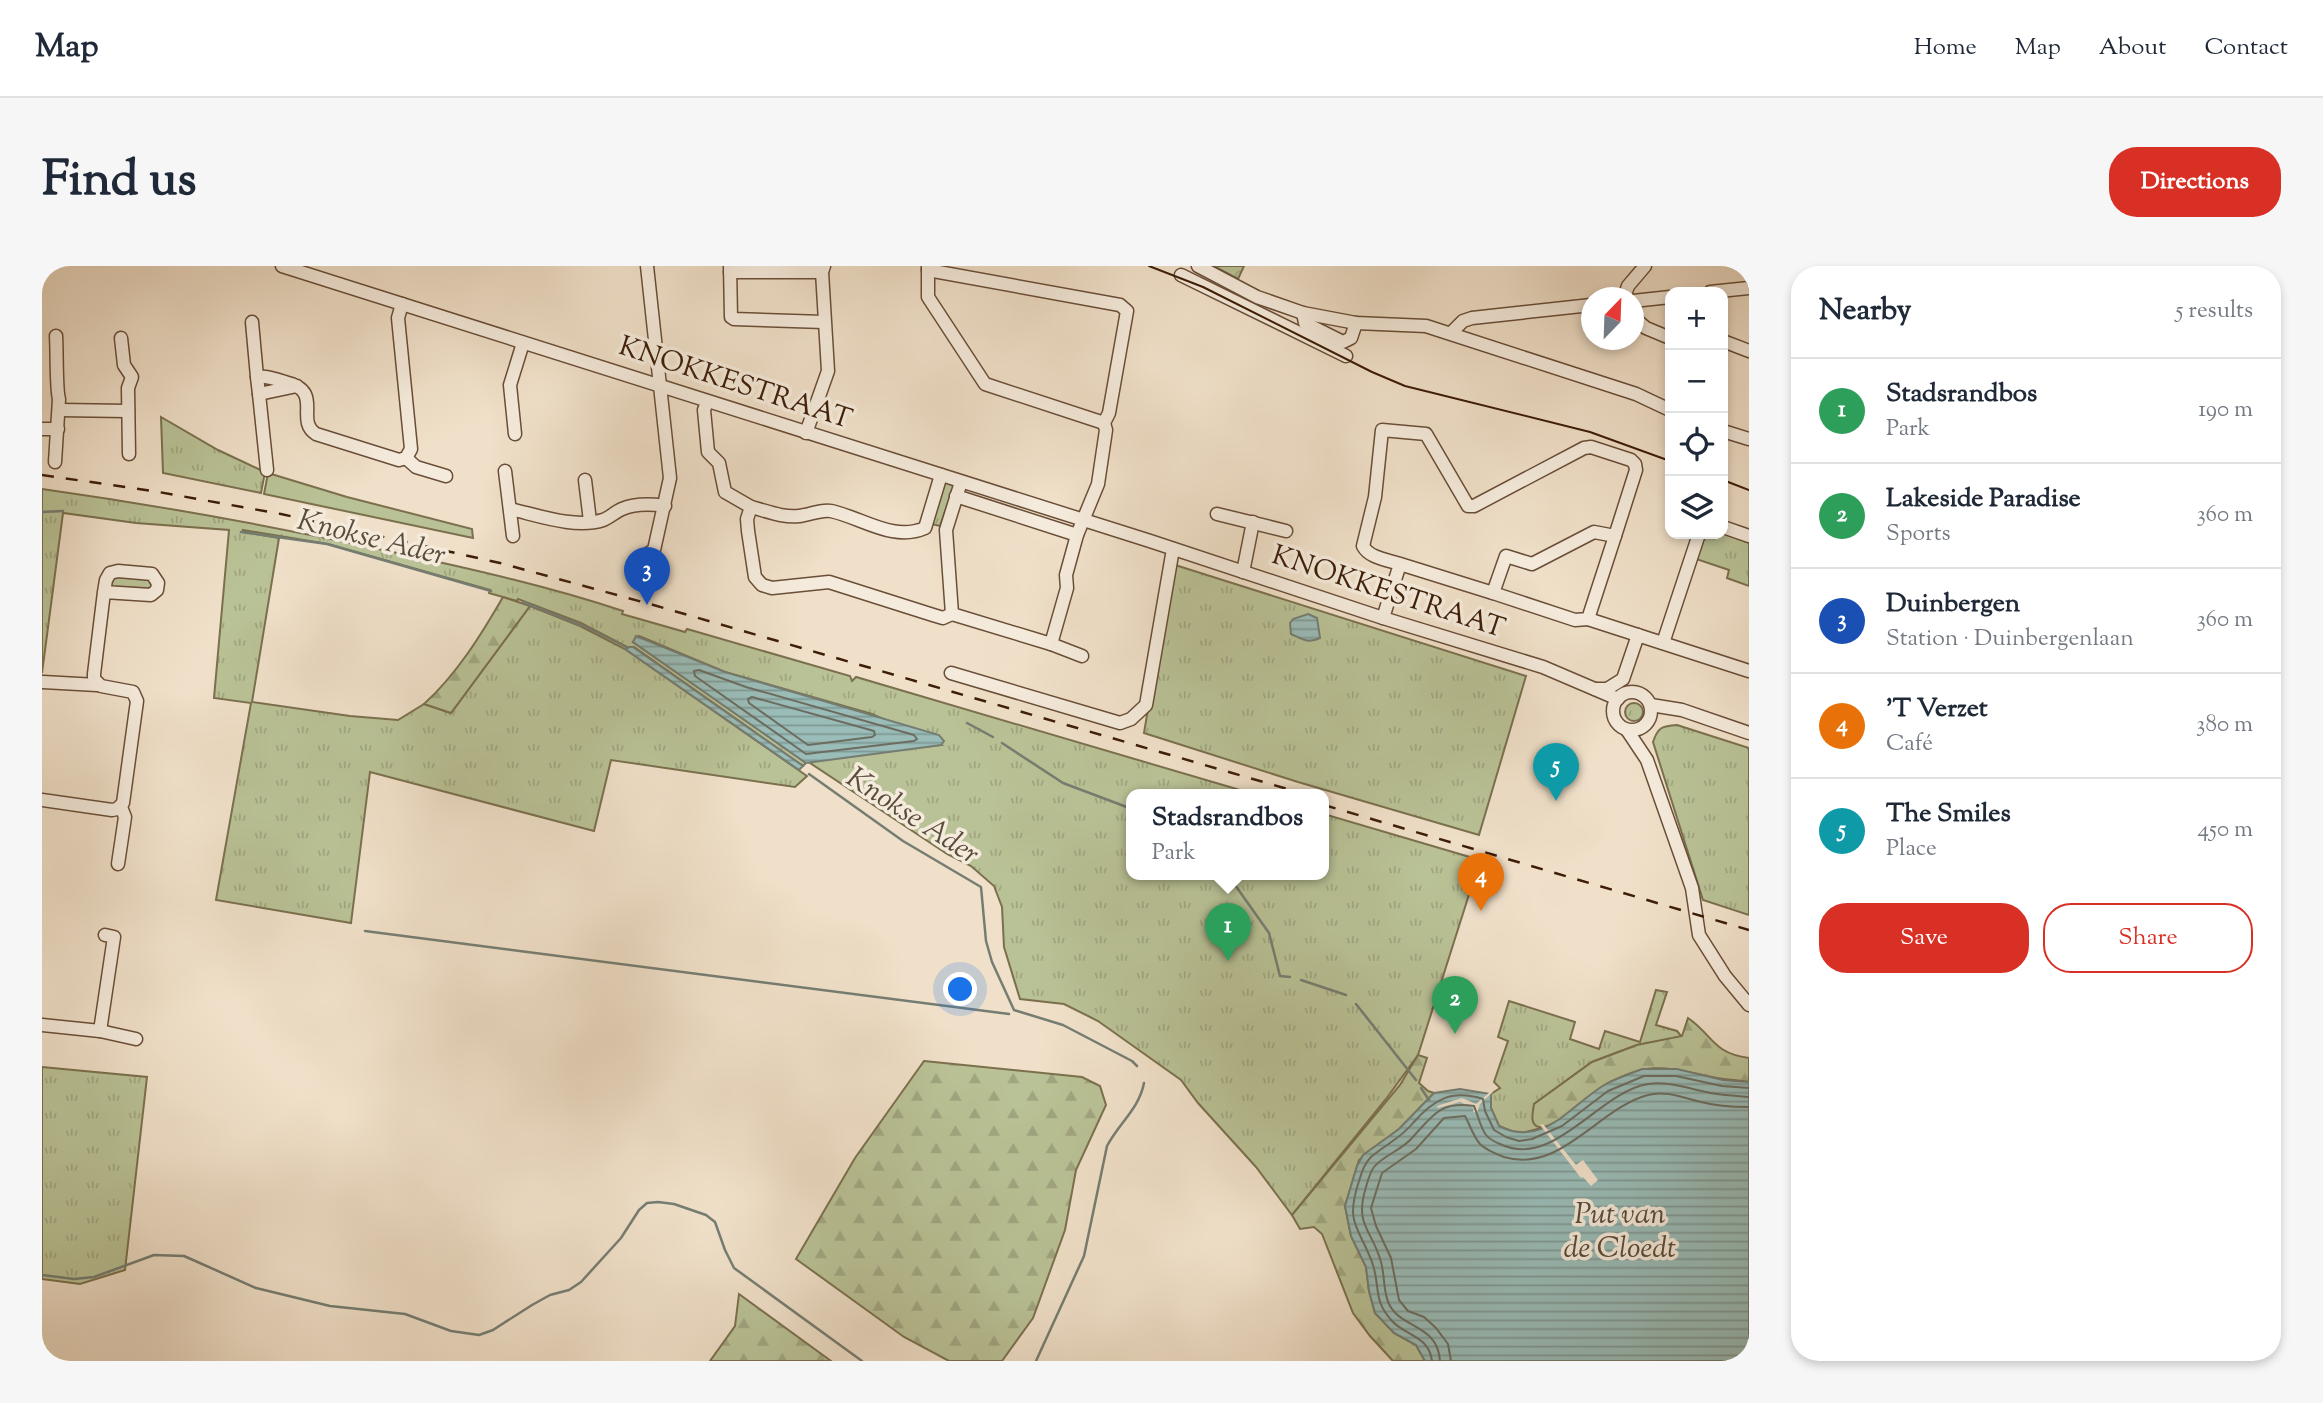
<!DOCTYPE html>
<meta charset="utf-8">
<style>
body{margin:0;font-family:"Sorts Mill Goudy",serif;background:#f6f6f7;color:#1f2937}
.controls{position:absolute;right:21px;top:21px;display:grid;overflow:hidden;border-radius:14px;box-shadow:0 4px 10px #0003}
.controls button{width:63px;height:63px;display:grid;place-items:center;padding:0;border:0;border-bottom:2px solid #e0e1e3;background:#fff;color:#1f2937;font:35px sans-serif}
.compass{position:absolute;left:1539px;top:21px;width:63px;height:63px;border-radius:50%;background:#fff;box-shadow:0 4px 10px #0003;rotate:23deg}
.you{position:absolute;left:919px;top:724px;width:24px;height:24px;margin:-18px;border:5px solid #fff;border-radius:50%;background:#1a73e8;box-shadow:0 0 0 10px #1a73e833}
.badge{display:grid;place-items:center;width:46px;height:46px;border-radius:50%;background:#d93025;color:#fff;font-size:23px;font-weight:700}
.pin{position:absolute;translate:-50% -58px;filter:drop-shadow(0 2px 4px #0008)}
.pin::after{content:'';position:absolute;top:37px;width:24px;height:21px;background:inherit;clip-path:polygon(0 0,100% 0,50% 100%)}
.popup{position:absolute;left:1084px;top:523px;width:203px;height:91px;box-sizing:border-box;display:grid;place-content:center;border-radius:14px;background:#fff;filter:drop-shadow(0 2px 5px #0005);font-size:23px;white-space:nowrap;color:#747a83}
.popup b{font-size:26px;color:#1f2937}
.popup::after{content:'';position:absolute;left:50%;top:100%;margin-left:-14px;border:14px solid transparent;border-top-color:#fff}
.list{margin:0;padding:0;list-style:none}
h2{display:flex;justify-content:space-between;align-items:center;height:91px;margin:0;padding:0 28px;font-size:30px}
h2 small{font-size:23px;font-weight:400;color:#747a83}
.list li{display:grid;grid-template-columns:46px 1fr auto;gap:21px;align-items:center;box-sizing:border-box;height:105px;padding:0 28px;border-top:2px solid #e0e1e3}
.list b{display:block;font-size:26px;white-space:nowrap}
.list p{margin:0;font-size:23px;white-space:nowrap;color:#747a83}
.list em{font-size:23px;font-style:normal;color:#747a83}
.actions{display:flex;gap:14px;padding:21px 28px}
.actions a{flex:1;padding:16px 0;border:2px solid #d93025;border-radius:28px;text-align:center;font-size:24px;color:#d93025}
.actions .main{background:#d93025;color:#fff}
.icon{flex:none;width:38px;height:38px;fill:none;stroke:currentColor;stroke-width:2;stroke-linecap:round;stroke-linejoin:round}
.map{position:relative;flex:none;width:1707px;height:1095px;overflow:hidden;border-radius:28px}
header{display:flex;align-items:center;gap:42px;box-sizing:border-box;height:98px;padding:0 35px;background:#fff;border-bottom:2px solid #e0e1e3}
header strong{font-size:33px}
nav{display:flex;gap:38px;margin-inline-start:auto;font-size:24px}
.intro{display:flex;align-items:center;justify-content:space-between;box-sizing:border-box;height:168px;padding:0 42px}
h1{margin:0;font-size:49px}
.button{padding:18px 32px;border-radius:28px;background:#d93025;color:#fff;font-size:24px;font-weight:700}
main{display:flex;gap:42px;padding:0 42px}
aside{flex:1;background:#fff;border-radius:28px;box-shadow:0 4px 10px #0003}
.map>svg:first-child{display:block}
.grass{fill:url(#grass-tufts);stroke:#7b704e;stroke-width:2}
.forest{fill:url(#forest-firs);stroke:#7b704e;stroke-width:2}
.park{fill:url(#park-crowns);stroke:#7b704e;stroke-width:2}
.garden{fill:#b9c296;stroke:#7b704e;stroke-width:2}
.water{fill:url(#water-rules);stroke:#757d72;stroke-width:2}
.pier{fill:#f0e0c9}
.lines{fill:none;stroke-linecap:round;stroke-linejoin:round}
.shore{stroke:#6c6d60;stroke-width:2}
.stream{stroke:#757d72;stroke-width:2.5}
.minor-casing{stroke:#6a4e38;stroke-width:15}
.minor{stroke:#f5ebdc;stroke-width:12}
.tram{stroke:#3d1d07;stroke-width:2}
.rail{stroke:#3d1d07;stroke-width:2.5;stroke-dasharray:12 12;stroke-linecap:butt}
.labels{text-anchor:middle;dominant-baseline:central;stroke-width:7;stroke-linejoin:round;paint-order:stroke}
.street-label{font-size:28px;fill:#3d1d07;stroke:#f5ebdc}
.water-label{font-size:30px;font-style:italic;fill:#594d3c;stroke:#f5ebdc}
</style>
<header>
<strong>Map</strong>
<nav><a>Home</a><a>Map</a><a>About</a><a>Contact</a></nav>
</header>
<div class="intro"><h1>Find us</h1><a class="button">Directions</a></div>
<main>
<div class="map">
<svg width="1707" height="1095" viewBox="0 0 1707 1095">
<defs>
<pattern id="grass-tufts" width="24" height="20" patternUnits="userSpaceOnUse" patternTransform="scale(1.75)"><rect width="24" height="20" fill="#b9c296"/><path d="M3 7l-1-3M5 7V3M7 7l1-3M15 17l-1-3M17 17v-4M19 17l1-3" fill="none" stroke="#a0a680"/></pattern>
<pattern id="forest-firs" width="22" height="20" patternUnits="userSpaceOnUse" patternTransform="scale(1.75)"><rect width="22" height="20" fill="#b9c296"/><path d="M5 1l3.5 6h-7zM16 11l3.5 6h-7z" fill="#a0a680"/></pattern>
<pattern id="park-crowns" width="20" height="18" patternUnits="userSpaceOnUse" patternTransform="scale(1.75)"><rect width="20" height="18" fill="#b9c296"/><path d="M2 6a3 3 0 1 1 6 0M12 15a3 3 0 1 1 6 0" fill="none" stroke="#a0a680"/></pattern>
<pattern id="water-rules" width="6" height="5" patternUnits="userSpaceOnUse" patternTransform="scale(1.75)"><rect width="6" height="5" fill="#9abdb9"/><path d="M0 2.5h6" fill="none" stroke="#7f9994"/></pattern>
</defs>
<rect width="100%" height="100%" fill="#f0e0c9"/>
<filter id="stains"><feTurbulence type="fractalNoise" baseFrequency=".00286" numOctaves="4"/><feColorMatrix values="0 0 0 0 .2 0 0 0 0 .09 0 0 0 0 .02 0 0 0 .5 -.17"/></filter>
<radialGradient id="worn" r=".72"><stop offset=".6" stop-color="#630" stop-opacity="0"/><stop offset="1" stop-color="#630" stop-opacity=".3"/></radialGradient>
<!-- grass -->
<g class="grass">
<path d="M119,151L176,184L223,206L219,227L121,207Z"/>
<path d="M903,216L912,220L898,260L890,258Z"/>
<path d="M0,223C121,240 241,262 360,288C434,304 509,321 581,345L580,348L643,366L645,363L808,410L810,415L814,411L1215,529H1090V609H1282V548L1438,594L1376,789L1344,833L1250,949L1214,901L1156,837L1139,814L1056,755L1022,738L978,733L962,681L960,641L952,620L929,600L905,588L765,495L899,479L830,448L683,406L597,370L591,376L764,497L761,500L592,381H585L539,357L476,333L475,335L447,327L448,324L286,278L201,264V266L237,272L210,436L308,450L356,454L382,438L409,447L488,340L538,360L583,383L765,510L753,521L569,494L552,565L328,506L309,657L174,634L209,437L172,432L187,264L94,257L21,247L0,407Z"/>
<path d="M1681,267L1707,277V320L1685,312L1687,304L1654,293L1663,268Z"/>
<path d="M1130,298L1484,410L1437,569L1256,516L1102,467Z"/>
<path d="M70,310L110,313L109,324L69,321L67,314Z"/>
<circle cx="1592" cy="446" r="9"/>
<path d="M1635,459L1707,482V649L1661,634L1611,476C1616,461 1620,460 1635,459Z"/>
<path d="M1614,724L1625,726L1614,759L1635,765L1640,771L1595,779L1550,796L1492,838L1503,861L1477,868L1457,860L1449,842V828L1458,822L1452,816L1466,775L1456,771L1467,735L1533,756L1528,773L1557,783L1563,765L1598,776Z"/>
<path d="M0,801L105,811L83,1004L38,1018L0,1013Z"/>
</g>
<!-- forest -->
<g class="forest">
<path d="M461,331L488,340L409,447L382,438C415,408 439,369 461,331Z"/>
<path d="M1646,752C1671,769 1670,787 1707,792V816C1696,814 1685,814 1675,812C1627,803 1611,793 1565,818C1550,825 1512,865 1497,861C1487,859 1491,845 1492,838L1550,796L1595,779L1640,770Z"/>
<path d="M1376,789L1385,792L1377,817L1386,825L1392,827L1357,863L1317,894L1303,940L1309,970L1324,1001L1327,1025L1333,1047L1352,1067L1374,1079L1383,1095H1351L1328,1070L1311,1047L1280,968L1272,961L1258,963L1250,949L1358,819Z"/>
<path d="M882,795L1040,811L1058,820L1064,839L1034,904L1023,964L991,1052L960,1095H907L862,1071L754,993L813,892Z"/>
<path d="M697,1028L789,1095H668L693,1060Z"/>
</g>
<!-- park -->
<path class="park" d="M1172,0H1202L1196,13Z"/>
<!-- garden -->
<path class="garden" d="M226,207L305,231L430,263L431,272L222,228Z"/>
<!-- water -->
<g class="water">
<path d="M1266,348L1275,352L1278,372C1266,378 1260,373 1249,368L1248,357L1251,353Z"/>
<path d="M594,370L683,406L897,469L902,475L899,479L764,497L591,376Z"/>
<path d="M585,381H591L761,500L757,504L583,383Z"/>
<path d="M1600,803H1635L1681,814L1707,816V1095H1383L1374,1079L1352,1067L1333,1047L1327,1025L1324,1001L1309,970L1303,940L1315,900L1321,889L1357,863L1392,827L1418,823L1449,828V842L1457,860C1502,883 1529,838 1564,818C1575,812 1588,808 1600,803Z"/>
</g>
<!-- pier -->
<g class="pier">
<path d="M1449,825L1451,826L1438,838L1435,847L1431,846L1432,842L1418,836L1396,842L1395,840L1420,832L1434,838Z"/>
<path d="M1501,858L1534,899L1541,894L1556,914L1549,920L1541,911L1539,912L1498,859Z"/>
</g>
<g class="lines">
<!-- shore -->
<g class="shore">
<path d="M657,404L704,421L872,469L875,473L872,475L764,488L653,410L652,405Z"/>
<path d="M710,431L825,463L832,465L833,469L830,471L766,479L707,437L706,433Z"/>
<path d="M1390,1095C1387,1070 1364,1070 1350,1055C1330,1033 1339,1021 1330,996C1316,959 1303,958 1317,915C1320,906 1322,898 1329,891C1343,879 1359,872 1371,857C1391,834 1409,823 1441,833L1443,845L1452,864L1464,871L1477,875L1490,873L1520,860L1566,825L1602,810H1634L1680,820L1707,822"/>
<path d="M1398,1095C1396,1058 1359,1063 1347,1038C1341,1026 1343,1010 1339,996C1330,963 1312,960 1324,921C1326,914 1328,906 1332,901C1342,889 1360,884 1370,872C1391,849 1398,835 1432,840C1436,849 1438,861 1444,869C1448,874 1453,876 1458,878C1512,904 1556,826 1606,818C1626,815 1645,822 1664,826C1678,829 1693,830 1707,831"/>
<path d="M1409,1095L1406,1078L1394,1062L1382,1051L1366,1045L1357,1034L1349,992L1334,960L1329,942L1340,907L1374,883L1402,852L1423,850C1428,859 1431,870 1438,878C1444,884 1454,888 1462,891C1519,908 1556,842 1606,829C1623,824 1642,832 1659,836C1674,840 1691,841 1707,841"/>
</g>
<!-- stream -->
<g class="stream">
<path d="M0,246L21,245"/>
<path d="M199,266L285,278L449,325"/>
<path d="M481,336L548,363L586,382"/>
<path d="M925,457L951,471"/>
<path d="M960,477L1021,517L1090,543"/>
<path d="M767,508L861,575L939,621L944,675L950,696L972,744L1021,759L1090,795L1095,800"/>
<path d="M1186,609L1227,667L1238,710L1248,711"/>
<path d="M323,665L967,748"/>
<path d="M1259,714L1304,729"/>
<path d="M1314,738L1374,814"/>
<path d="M1379,822L1387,834"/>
<path d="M0,1009L32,1013L52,1011L112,989L142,990L214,1022L288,1040L363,1048L409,1065L437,1069L451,1064L490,1039L508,1029L527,1024L539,1016L579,972L597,944L605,937L616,936L632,938L664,949L673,956L683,984L692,1002L820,1095"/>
<path d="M994,1095L1042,990L1065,880C1077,857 1097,843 1102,817"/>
</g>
<!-- minor casing -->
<g class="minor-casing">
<g id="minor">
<path d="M240,0L1108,275L1341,352L1501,401L1576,433"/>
<path d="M605,0L628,212L612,284L607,287V302"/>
<path d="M688,0L689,51L692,53L782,56"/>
<path d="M886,0V31L943,118L1062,157"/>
<path d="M1156,0L1215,31L1261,47L1314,57L1384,60L1594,128L1628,144"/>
<path d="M886,4L1078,39L1085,45L1067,147L1062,157L1064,164L1056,218L1035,269L1024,309L1025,322L1009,378"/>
<path d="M688,6H780"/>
<path d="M1139,9L1304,90"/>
<path d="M1668,26L1707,22"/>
<path d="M1582,32L1586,20L1603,0"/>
<path d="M1591,35L1628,31"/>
<path d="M1261,47L1263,57L1301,76L1309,72L1314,57"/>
<path d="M1591,51L1604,62L1628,72"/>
<path d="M210,56L215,111"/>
<path d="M1409,67L1421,55L1430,52L1549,39"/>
<path d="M79,72L82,99L90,111L86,122L87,188"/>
<path d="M1681,75L1707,85"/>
<path d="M255,120L217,128L215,111C225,110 234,113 243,116C283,125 252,154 274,168L357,194L364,192L369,183L356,52L360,38"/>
<path d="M217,128L225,204"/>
<path d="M665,136L662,144L666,186L677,197L683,226L709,241L705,253L706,265L713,311L720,319L730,322L787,316L891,349L901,352L910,348"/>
<path d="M17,144L86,145"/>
<path d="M0,163H16"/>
<path d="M1681,165L1707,173"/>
<path d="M764,167L786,105L780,6L782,0"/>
<path d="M473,168L468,119L481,77"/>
<path d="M364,192L374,201L404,210"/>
<path d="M13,196L17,133C14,124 15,83 14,70"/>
<path d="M463,205L471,270"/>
<path d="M543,214L548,255"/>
<path d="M919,216L904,264L910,348L1009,378L1040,390"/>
<path d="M914,230L1035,269"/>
<path d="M709,241C725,245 741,252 757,250C767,249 779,243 789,245C821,252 851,276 883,262L899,209"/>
<path d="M468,243C495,249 533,263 561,254C567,252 573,246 580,243C594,237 609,238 623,240"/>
<path d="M1175,248L1244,265"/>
<path d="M1681,261L1707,270"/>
<path d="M1201,306L1211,256"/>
<path d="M1451,327L1533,354L1546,353L1573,270"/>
<path d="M1341,352L1358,298C1346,294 1327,292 1321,280L1333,231L1340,164L1384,168L1426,240H1432L1542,182L1549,181L1589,194L1593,198L1594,204L1573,270L1552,266L1490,298L1464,290L1451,327L1358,298"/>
<path d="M1546,353L1707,405"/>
<path d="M1621,377L1657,268"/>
<path d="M909,407L1078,457L1089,453L1104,439L1131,283"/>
<path d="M1,416L55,419"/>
<path d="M1553,423H1565L1581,413L1596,369"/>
<circle cx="1590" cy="445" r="19"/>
<path d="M1609,439L1640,444L1707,467"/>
<path d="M1585,464L1605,494L1650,622L1657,669L1683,710L1707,739"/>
<path d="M0,534L70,544L75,543L81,537L95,435L91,426L59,420L52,413V408L62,326L64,314L68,307L76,305L110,308L116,317L115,324L109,329L62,326"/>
<path d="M76,598L83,551L79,541"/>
<path d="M0,759L58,765L72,671L63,669"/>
<path d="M58,765L94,773"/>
</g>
</g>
<!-- minor -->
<use href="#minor" class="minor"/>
<!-- tram -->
<g class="tram">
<path d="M1107,0L1161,21L1330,106L1363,120L1548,166L1628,195"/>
<path d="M1681,214L1707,224"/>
</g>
<!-- rail -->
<g class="rail">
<path d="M0,209L111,225L239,248L458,297L615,340L1266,529"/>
<path d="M1282,539L1707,664"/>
</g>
</g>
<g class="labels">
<!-- street labels -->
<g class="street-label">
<text transform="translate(693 118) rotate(18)">KNOKKESTRAAT</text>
<text transform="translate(1346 327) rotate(18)">KNOKKESTRAAT</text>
</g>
<!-- water labels -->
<g class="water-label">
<text transform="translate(329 273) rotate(14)">Knokse Ader</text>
<text transform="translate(870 551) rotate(33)">Knokse Ader</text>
<text x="1578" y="949">Put van<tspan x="1578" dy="34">de Cloedt</tspan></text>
</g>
</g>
<rect width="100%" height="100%" filter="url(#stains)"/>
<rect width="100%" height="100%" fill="url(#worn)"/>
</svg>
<div class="controls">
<button>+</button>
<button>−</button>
<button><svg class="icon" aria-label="locate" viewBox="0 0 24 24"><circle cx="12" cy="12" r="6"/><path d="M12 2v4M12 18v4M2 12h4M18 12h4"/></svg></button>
<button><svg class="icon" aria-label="layers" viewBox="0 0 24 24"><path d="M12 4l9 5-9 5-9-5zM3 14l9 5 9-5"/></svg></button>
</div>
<svg class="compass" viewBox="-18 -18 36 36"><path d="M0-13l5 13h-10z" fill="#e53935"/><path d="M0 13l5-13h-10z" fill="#747a83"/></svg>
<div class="you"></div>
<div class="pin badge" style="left:1186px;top:695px;background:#2e9e5b">1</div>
<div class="popup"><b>Stadsrandbos</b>Park</div>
<div class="pin badge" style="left:1413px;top:768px;background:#2e9e5b">2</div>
<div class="pin badge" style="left:605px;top:339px;background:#1a4fb4">3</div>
<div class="pin badge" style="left:1439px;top:645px;background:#e8710a">4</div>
<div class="pin badge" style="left:1514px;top:535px;background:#0f9aa8">5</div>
</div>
<aside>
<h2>Nearby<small>5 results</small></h2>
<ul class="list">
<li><span class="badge" style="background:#2e9e5b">1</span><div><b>Stadsrandbos</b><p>Park</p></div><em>190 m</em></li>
<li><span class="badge" style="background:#2e9e5b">2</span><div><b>Lakeside Paradise</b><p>Sports</p></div><em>360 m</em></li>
<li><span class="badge" style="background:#1a4fb4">3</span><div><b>Duinbergen</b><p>Station · Duinbergenlaan</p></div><em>360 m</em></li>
<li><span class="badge" style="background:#e8710a">4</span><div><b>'T Verzet</b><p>Café</p></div><em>380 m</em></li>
<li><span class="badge" style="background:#0f9aa8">5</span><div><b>The Smiles</b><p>Place</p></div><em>450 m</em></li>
</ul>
<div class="actions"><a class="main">Save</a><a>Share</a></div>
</aside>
</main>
